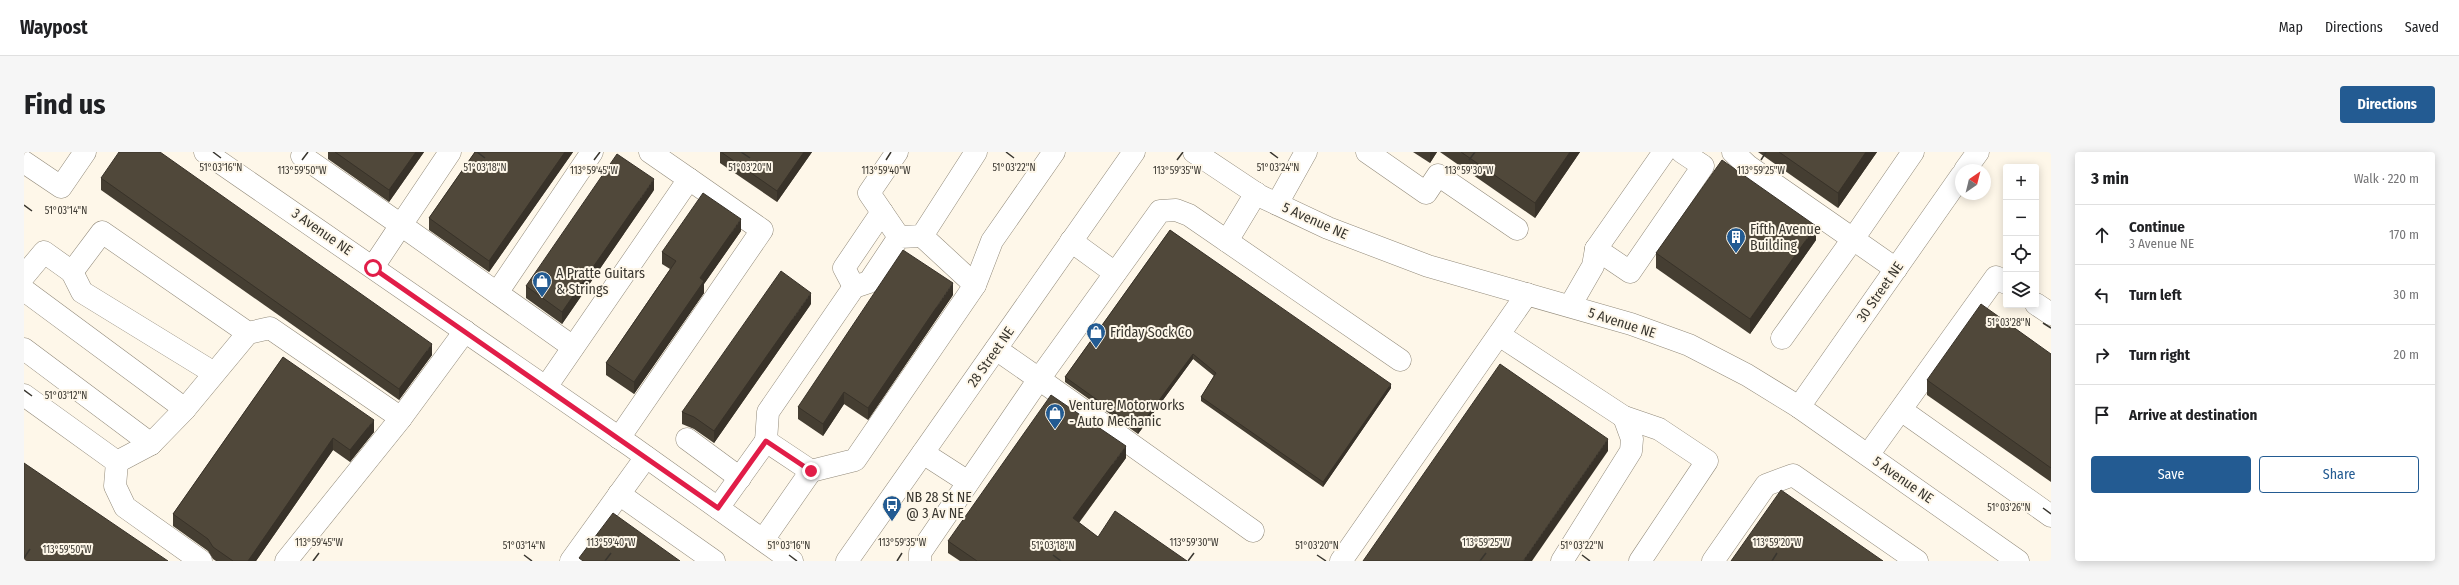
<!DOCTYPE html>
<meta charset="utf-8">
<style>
body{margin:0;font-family:"Fira Sans Condensed",sans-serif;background:#f6f6f6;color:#202124}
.controls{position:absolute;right:12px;top:12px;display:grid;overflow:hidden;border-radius:4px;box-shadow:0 2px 10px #0003}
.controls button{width:36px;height:36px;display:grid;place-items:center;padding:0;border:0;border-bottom:1px solid #e0e0e0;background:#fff;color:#202124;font:20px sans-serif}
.compass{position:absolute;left:1931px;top:12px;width:36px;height:36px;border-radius:50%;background:#fff;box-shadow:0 2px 10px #0003;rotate:35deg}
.stop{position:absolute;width:12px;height:12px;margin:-9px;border:3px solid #e11d48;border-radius:50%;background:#fff}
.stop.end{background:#e11d48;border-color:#fff;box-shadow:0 1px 4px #0008}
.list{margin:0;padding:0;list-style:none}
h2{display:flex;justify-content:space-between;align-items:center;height:52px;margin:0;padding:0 16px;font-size:17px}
h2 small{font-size:13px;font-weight:400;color:#757577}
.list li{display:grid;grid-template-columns:26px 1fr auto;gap:12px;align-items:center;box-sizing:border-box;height:60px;padding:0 16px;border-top:1px solid #e0e0e0}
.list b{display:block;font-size:15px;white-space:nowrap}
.list p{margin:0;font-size:13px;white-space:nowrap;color:#757577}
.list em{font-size:13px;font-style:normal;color:#757577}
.actions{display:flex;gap:8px;padding:12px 16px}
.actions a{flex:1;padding:9px 0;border:1px solid #235b92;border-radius:4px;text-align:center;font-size:14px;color:#235b92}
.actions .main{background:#235b92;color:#fff}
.icon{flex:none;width:22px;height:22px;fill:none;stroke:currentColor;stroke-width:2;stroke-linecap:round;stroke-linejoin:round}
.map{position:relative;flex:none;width:2027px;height:409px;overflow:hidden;border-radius:4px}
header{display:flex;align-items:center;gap:24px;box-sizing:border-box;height:56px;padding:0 20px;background:#fff;border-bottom:1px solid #e0e0e0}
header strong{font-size:19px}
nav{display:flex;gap:22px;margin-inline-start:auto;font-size:14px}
.intro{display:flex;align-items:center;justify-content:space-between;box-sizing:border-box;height:96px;padding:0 24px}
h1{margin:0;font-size:28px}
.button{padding:10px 18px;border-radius:4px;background:#235b92;color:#fff;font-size:14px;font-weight:700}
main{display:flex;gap:24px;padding:0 24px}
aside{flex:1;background:#fff;border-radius:4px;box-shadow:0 2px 10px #0003}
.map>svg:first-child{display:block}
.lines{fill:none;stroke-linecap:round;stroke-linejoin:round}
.minor-casing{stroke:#928a7a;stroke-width:23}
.minor{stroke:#fff;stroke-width:22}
.wall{fill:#453e32}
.shaded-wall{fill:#383229}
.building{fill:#50483a;stroke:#383229}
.route{stroke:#e11d48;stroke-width:5}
.ticks{fill:none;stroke:#39362f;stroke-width:1.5}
.labels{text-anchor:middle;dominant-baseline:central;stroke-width:4;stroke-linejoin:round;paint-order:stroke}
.street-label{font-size:14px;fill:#39362f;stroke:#fef7e9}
.poi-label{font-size:14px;fill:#39362f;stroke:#fef7e9;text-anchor:start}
.ticks-label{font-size:10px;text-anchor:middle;fill:#39362f;stroke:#fef7e9;stroke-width:4;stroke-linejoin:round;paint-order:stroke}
</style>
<header>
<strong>Waypost</strong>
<nav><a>Map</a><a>Directions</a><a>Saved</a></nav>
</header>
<div class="intro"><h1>Find us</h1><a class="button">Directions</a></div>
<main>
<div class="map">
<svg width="2027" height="409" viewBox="0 0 2027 409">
<rect width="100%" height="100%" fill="#fef7e9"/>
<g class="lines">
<!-- minor casing -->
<g class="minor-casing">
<g id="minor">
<path d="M181,0L607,294L768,409"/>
<path d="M280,0L278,4L377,73L349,115"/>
<path d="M426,0L377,73L549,195"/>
<path d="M873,0L845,41L875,85"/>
<path d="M1170,0L1236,44L1304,76L1404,114L1607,172L1665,193L1723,223L1775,255L1994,409"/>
<path d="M1343,0L1402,41L1414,23L1493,77"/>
<path d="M1709,0L1724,14L1829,87L1889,0"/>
<path d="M0,10L37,35L61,0"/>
<path d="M1941,18L1954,0"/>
<path d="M1253,52L1282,0"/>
<path d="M898,84L951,133"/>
<path d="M1047,89L1091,121"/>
<path d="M1203,89L1232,41"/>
<path d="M1572,97L1606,120L1679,14L1658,0"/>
<path d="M48,120L58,140L190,221"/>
<path d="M0,124L20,100L48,120L78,80L224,181L161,257L127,292L93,310L0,243"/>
<path d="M830,135L820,116L858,60"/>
<path d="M0,138L161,257"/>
<path d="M473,141L568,0"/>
<path d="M2012,152L2027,162"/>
<path d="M1546,154L1569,114L1572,97L1640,0"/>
<path d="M224,181L246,176L377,266L441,179"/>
<path d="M1475,183L1600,265L1635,277L1683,309L1616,409"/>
<path d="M1758,186L1829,87L1872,117"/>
<path d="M0,197L127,292"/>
<path d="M972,197L1015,227L1136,59L1152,58L1165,63L1376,208"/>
<path d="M522,235L665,27L626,0"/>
<path d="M1775,255L1937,24"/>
<path d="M1877,258L2027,364"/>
<path d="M595,286L738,78L665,27"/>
<path d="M663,287L716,326"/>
<path d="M742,289L744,260L830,135L845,130L875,85L898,84L952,0"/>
<path d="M899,301L944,330"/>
<path d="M1844,303L1972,125L1982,131"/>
<path d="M93,310L91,334L101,355L177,409"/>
<path d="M787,319L831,308L951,133L968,89L1030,0"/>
<path d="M595,342L690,409"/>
<path d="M694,356L742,289L787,319L739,388"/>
<path d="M262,409L377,266"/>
<path d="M547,409L622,305"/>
<path d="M823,409L1110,0"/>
<path d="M896,409V401L1015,227L1229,379"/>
<path d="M1317,409L1503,142"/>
<path d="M1538,409L1607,299L1608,287L1600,265"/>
<path d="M1689,409L1742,333L1769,323L1893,409"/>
</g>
</g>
<!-- minor -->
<use href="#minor" class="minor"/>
</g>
<!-- wall -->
<g class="wall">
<path d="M304,0H400L365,50L304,7Z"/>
<path d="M451,0H549L465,120L405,78V66Z"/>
<path d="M696,0H788L753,50L696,11Z"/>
<path d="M1389,0H1413L1406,11Z"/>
<path d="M1416,0H1556L1511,66Z"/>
<path d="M1734,0H1853L1814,56Z"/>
<path d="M77,26L408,203L375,248L77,38Z"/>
<path d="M630,38L538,172L502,146V134Z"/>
<path d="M1146,78L1367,236L1299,335L1177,249V245L1190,224L1169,207L1114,282L1041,230V225Z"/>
<path d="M717,79L680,132V141L610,242L582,223V211L646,117L638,112V100Z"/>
<path d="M1792,88L1726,182L1632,116V101Z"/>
<path d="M929,143L844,268L820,252L799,284L774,267V255Z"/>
<path d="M787,152L690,291L670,277L658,272V260Z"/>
<path d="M2027,202V330L1903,243V228Z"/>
<path d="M259,205L350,280L326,310L309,298L232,409H192L189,407L184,399L149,374V362Z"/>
<path d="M1102,306L1055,371L1074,385L1163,409H936L924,401V389Z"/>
</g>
<!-- shaded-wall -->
<g class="shaded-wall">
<path d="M392,0H400L365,50V38Z"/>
<path d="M541,0H549L465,120V109Z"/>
<path d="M780,0H788L753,50V39Z"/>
<path d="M1406,0H1413L1406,11Z"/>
<path d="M1546,0H1556L1511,66V51Z"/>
<path d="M1842,0H1853L1814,56V41Z"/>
<path d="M630,27V38L538,172V160Z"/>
<path d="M717,67V79L680,132V141L610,242V230L676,126Z"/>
<path d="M1792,74V88L1726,182V167Z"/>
<path d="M929,131V143L844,268V256Z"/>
<path d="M787,141V152L690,291V279Z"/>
<path d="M408,192V203L375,248V237Z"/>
<path d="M1169,202V207L1114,282V277Z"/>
<path d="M1367,232V236L1299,335V330Z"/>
<path d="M820,240V252L799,284V272Z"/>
<path d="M350,268V280L326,310V298Z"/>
<path d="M309,286V298L232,409H224Z"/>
<path d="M1584,287V299L1508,409H1499Z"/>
<path d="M1102,294V306L1049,378V366Z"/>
</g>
<!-- building -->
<g class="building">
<path d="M95,0H136L408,192L375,237L77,26Z"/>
<path d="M311,0H392L365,38Z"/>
<path d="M451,0H541L465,109L405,66Z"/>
<path d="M697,0H780L753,39Z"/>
<path d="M1437,0H1546L1511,51Z"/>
<path d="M1755,0H1842L1814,41Z"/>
<path d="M593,2L630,27L538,160L502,134Z"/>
<path d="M1698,8L1792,74L1726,167L1632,101Z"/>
<path d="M679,41L717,67L676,126L680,129L610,230L582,211L652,109L638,100Z"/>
<path d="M1146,78L1367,232L1299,330L1177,245L1192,221L1169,202L1114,277L1041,225Z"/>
<path d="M879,98L929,131L844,256L820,240L799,272L774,255Z"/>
<path d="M757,119L787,141L690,279L670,265L658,260Z"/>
<path d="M1957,152L2027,202V316L1903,228Z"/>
<path d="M259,205L350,268L326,298L309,286L224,409H209L189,395L184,387L149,362Z"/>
<path d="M1476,212L1584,287L1499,409H1339Z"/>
<path d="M1027,243L1102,294L1049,366L1074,385L1091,359L1163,409H953L924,389Z"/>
<path d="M0,311L144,409H0Z"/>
<path d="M1757,338L1859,409H1707Z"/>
<path d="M589,361L656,409H559L555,406Z"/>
</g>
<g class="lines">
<!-- route -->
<path class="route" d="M349,116L694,356L742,289L787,319"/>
</g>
<!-- ticks -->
<path class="ticks" d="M189,0L197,6M453,0L461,6M717,0L726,6M982,0L990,6M1246,0L1254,6M278,8L284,0M570,8L576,0M862,8L867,0M1153,8L1159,0M1445,8L1451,0M1737,8L1742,0M0,53L8,59M2019,171L2027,176M0,238L8,244M2019,356L2027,362M500,403L508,409M765,403L773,409M1029,403L1037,409M1293,403L1302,409M1558,403L1566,409M0,406L6,397M289,409L295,401M581,409L587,401M873,409L878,401M1164,409L1170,401M1456,409L1462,401M1748,409L1753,401"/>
<!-- icons -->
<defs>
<g id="building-pin" transform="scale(1)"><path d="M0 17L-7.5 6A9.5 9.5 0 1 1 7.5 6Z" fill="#235b92" stroke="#fef7e9"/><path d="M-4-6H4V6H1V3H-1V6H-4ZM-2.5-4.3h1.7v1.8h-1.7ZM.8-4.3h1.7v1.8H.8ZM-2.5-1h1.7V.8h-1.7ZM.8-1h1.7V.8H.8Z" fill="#fff"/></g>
<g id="shop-pin" transform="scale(1)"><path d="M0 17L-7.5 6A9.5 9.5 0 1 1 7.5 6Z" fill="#235b92" stroke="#fef7e9"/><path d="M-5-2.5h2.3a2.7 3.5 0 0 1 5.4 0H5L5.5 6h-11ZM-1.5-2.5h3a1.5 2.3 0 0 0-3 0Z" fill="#fff"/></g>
<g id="bus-pin" transform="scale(1)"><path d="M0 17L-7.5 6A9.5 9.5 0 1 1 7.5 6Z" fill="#235b92" stroke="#fef7e9"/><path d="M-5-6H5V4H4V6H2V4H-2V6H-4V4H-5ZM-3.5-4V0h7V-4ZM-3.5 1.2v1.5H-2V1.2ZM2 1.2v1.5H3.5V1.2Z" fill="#fff"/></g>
</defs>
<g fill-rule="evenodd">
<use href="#building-pin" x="1712" y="85"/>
<use href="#shop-pin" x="518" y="129"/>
<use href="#shop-pin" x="1072" y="180"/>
<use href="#shop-pin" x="1031" y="261"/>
<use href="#bus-pin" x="868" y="353"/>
</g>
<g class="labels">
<!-- street labels -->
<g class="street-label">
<text transform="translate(1291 69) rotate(24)">5 Avenue NE</text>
<text transform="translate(298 80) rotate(35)">3 Avenue NE</text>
<text transform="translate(1856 140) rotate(-55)">30 Street NE</text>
<text transform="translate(1598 171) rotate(18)">5 Avenue NE</text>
<text transform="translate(967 205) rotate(-55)">28 Street NE</text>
<text transform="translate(1879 328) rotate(35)">5 Avenue NE</text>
</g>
<!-- poi labels -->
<g class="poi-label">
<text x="1726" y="77">Fifth Avenue<tspan x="1726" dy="16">Building</tspan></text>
<text x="532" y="121">A Pratte Guitars<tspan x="532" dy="16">&amp; Strings</tspan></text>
<text x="1086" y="180">Friday Sock Co</text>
<text x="1045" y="253">Venture Motorworks<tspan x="1045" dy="16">- Auto Mechanic</tspan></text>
<text x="882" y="345">NB 28 St NE<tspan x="882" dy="16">@ 3 Av NE</tspan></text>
</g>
</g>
<g class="ticks-label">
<text x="197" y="19">51°03'16"N</text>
<text x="461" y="19">51°03'18"N</text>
<text x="726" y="19">51°03'20"N</text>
<text x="990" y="19">51°03'22"N</text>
<text x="1254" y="19">51°03'24"N</text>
<text x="278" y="22">113°59'50"W</text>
<text x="570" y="22">113°59'45"W</text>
<text x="862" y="22">113°59'40"W</text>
<text x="1153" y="22">113°59'35"W</text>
<text x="1445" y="22">113°59'30"W</text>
<text x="1737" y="22">113°59'25"W</text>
<text x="42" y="62">51°03'14"N</text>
<text x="1985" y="174">51°03'28"N</text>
<text x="42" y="247">51°03'12"N</text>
<text x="1985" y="359">51°03'26"N</text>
<text x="295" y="394">113°59'45"W</text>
<text x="587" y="394">113°59'40"W</text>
<text x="878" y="394">113°59'35"W</text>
<text x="1170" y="394">113°59'30"W</text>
<text x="1462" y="394">113°59'25"W</text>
<text x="1753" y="394">113°59'20"W</text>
<text x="500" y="397">51°03'14"N</text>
<text x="765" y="397">51°03'16"N</text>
<text x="1029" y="397">51°03'18"N</text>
<text x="1293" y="397">51°03'20"N</text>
<text x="1558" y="397">51°03'22"N</text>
<text x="43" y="401">113°59'50"W</text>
</g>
</svg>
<div class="controls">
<button>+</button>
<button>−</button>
<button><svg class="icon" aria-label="locate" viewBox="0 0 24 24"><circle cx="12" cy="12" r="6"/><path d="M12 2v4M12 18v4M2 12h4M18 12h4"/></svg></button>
<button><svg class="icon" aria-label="layers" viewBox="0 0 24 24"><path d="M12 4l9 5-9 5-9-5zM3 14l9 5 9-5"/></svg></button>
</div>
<svg class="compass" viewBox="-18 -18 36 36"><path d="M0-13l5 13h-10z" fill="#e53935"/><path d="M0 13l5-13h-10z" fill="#757577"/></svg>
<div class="stop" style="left:349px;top:116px"></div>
<div class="stop end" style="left:787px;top:319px"></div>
</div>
<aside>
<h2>3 min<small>Walk · 220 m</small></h2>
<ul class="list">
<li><svg class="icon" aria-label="ahead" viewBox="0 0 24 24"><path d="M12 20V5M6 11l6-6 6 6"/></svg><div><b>Continue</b><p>3 Avenue NE</p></div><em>170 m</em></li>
<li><svg class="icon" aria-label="left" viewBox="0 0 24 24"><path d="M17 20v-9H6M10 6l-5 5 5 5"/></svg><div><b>Turn left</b></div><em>30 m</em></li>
<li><svg class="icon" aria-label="right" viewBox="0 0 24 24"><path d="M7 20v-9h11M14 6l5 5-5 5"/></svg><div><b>Turn right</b></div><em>20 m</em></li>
<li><svg class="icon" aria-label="arrive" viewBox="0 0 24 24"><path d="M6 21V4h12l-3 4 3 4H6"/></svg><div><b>Arrive at destination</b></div></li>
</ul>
<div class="actions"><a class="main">Save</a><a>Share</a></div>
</aside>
</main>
